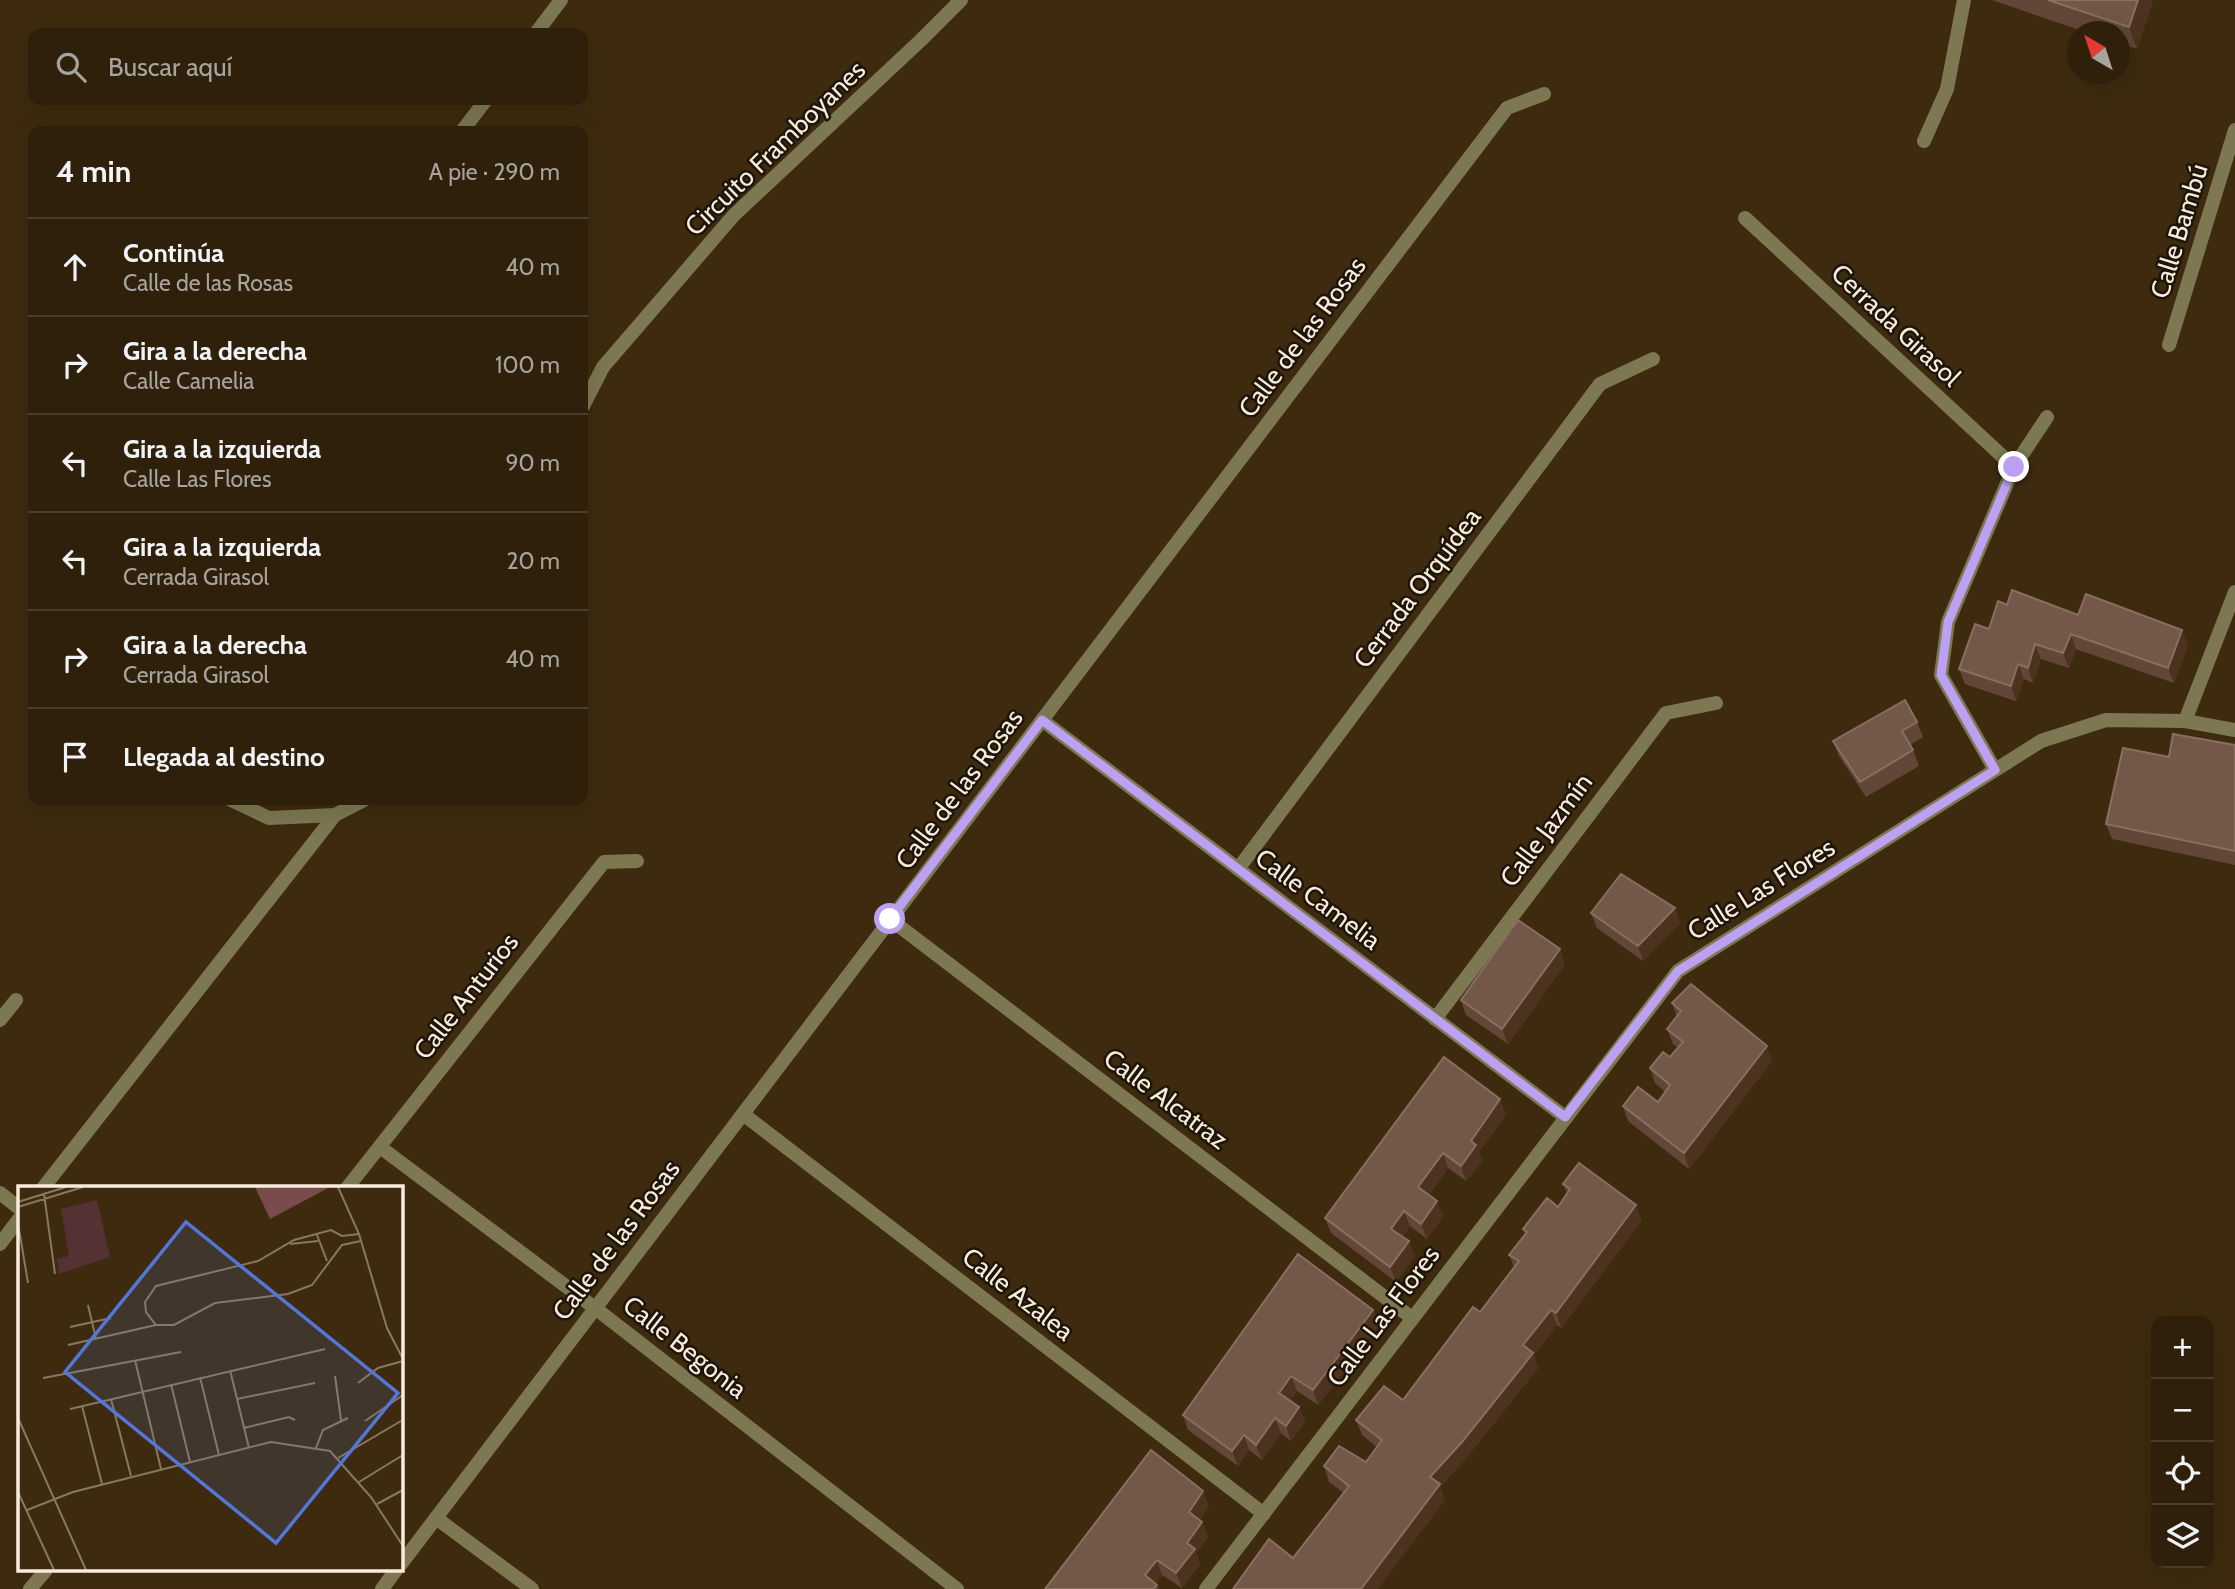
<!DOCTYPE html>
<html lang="es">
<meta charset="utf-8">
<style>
body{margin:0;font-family:Cabin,sans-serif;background:#3a2d19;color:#f1f3f6}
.controls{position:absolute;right:21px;bottom:21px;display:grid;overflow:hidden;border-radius:14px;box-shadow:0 7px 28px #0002}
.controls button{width:63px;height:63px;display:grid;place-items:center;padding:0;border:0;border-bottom:2px solid #493e2c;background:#2e200b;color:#f1f3f6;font:35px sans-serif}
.compass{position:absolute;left:2067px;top:21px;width:63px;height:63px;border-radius:50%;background:#2e200b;box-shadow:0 7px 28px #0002;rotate:321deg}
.stop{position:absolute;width:21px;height:21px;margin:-16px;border:5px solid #bca0f2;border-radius:50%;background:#fff}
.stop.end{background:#bca0f2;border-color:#fff;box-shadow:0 2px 7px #0008}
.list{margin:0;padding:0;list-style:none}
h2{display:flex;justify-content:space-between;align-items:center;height:91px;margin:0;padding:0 28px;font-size:30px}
h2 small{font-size:23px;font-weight:400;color:#a7a39d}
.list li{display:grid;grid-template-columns:46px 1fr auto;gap:21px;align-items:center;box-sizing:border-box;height:98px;padding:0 28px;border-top:2px solid #493e2c}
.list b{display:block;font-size:26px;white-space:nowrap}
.list p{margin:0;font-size:23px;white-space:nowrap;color:#a7a39d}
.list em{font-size:23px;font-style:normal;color:#a7a39d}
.icon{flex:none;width:38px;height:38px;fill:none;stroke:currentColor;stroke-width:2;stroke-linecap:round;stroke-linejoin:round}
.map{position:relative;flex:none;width:2235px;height:1589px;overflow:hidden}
.search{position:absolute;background:#2e200b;box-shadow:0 7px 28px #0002;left:28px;top:28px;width:560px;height:77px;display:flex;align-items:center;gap:18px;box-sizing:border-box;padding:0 24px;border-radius:14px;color:#a7a39d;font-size:26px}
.panel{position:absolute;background:#2e200b;box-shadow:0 7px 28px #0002;left:28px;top:126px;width:560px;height:679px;border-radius:14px}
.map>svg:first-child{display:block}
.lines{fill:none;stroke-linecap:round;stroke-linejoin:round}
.street{stroke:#7d7851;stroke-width:14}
.wall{fill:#624637}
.shaded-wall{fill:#4d331f}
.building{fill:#735748;stroke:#886f60;stroke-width:2}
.route{stroke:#bca0f2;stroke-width:9}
.labels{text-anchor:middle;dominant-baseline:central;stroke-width:5;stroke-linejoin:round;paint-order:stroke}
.street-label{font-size:26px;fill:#f9ecdd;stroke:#1e150a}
.inset-road{fill:none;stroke:#897861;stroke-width:2}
.view{fill:#5476d9;fill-opacity:0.15;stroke:#5476d9;stroke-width:3.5}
.inset-edge{fill:none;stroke:#f9ecdd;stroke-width:3.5}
</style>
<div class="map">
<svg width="2235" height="1589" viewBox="0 0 2235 1589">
<rect width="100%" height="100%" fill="#3e2b0f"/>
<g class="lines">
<!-- street -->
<g class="street">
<path d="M536,33L561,0"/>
<path d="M462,131L486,100"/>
<path d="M1924,141L1947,89L1964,0"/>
<path d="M1745,218L2014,467"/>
<path d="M2169,345L2235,130"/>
<path d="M583,406L603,367L734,215L921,40L961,0"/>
<path d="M1042,720L1565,1117"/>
<path d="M2185,721L2235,592"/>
<path d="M1995,770L1941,675L1948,622L2014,467L2047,417"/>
<path d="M231,800L269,818L335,815L364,800"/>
<path d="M1238,869L1600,384L1653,359"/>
<path d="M890,919L1412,1318"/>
<path d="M1435,1019L1666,713L1716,703"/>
<path d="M0,1020L16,1000"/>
<path d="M743,1114L1264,1514"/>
<path d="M380,1147L595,1308L957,1589"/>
<path d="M43,1188L335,815"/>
<path d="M347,1188L604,862L637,861"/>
<path d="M0,1193L19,1208"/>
<path d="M0,1244L19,1219"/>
<path d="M436,1518L532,1589"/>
<path d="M401,1564L1507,108L1544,94"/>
<path d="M30,1589L46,1570"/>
<path d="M382,1589L396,1570"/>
<path d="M1206,1589L1678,971L2041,741L2106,720L2185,721L2235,730"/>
</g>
</g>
<!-- wall -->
<g class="wall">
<path d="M1992,0H2153L2137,49L2119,43V32H2085Z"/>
<path d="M2007,605L2078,615L2188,645L2174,683L2076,649L2069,668L2041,659L2033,683L2024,679L2016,701L1965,684L1959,669Z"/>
<path d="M1917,722L1923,737L1910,745L1913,750L1919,766L1866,797L1839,756L1833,741Z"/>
<path d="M2235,745V865L2112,839L2106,824L2169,757Z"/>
<path d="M1591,913L1680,923L1643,961L1597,928Z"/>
<path d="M1565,964L1508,1044L1466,1015L1461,1000Z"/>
<path d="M1672,1003L1772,1061L1689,1169L1628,1121L1623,1106L1658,1102L1665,1092L1655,1083L1650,1068L1670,1057L1678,1048L1673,1044L1667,1029L1677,1017Z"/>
<path d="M1506,1114L1479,1152L1482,1161L1466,1181L1448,1168L1429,1195L1443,1216L1427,1239L1410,1226L1402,1237L1415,1256L1396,1282L1331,1233L1325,1218Z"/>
<path d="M1563,1184L1642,1220L1561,1328L1557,1325L1534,1355L1538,1368L1467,1457L1440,1487L1445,1500L1293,1558L1344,1493L1329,1482L1324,1466L1366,1462L1377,1447L1362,1435L1356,1420L1403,1400L1480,1312L1514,1267L1509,1255L1525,1235L1523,1229L1558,1207L1567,1193Z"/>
<path d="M1373,1310L1379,1325L1318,1405L1297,1391L1290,1400L1299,1407L1305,1422L1291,1441L1281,1433L1262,1460L1249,1450L1238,1466L1188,1430L1183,1415Z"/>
<path d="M1209,1506L1199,1520L1202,1522L1208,1537L1196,1553L1200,1564L1182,1588L1162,1575L1156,1583L1159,1589H1045Z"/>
</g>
<!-- shaded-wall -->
<g class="shaded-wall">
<path d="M2138,0H2153L2137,49L2129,27Z"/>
<path d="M2182,630L2188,645L2174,683L2168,668Z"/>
<path d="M2071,634L2076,649L2069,668L2063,653Z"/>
<path d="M2035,644L2041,659L2033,683L2028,668Z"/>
<path d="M2018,664L2024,679L2016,701L2011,686Z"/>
<path d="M1675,908L1680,923L1643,961L1638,946Z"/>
<path d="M1560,949L1565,964L1508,1044L1502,1029Z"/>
<path d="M1767,1046L1772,1061L1689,1169L1684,1153Z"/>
<path d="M1500,1099L1506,1114L1479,1152L1482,1161L1466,1181L1461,1166L1471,1141Z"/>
<path d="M1443,1153L1448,1168L1424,1202L1418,1187Z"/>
<path d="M1437,1201L1443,1216L1427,1239L1421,1224Z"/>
<path d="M1636,1205L1642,1220L1561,1328L1556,1313Z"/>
<path d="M1404,1211L1410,1226L1397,1244L1391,1229Z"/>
<path d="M1409,1241L1415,1256L1396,1282L1390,1267Z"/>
<path d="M1373,1310L1379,1325L1318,1405L1313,1390Z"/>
<path d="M1551,1310L1557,1325L1534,1355L1538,1368L1467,1457L1440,1487L1445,1500L1378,1589H1361L1430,1477L1523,1345Z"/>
<path d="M1291,1376L1297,1391L1285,1408L1279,1393Z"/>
<path d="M1299,1407L1305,1422L1291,1441L1286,1426Z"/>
<path d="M1275,1418L1281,1433L1262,1460L1256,1445Z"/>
<path d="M1244,1435L1249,1450L1238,1466L1232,1451Z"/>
<path d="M1203,1491L1209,1506L1194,1527L1189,1512Z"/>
<path d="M1202,1522L1208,1537L1196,1553L1200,1564L1182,1588L1176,1573L1187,1543Z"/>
<path d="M1157,1560L1162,1575L1151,1589L1145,1575Z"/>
</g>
<!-- building -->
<g class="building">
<path d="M2048,0H2138L2129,27Z"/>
<path d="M2012,590L2078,615L2086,594L2182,630L2168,668L2071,634L2063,653L2035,644L2028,668L2018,664L2011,686L1959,669L1975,624L1989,629L1998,601L2007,605Z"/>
<path d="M1905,700L1917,722L1902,731L1913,750L1860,782L1833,741Z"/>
<path d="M2173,734L2235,745V851L2106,824L2123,748L2169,757Z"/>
<path d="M1621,874L1675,908L1638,946L1591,913Z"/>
<path d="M1518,920L1560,949L1502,1029L1461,1000Z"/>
<path d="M1691,984L1767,1046L1684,1153L1623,1106L1638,1087L1658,1102L1670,1085L1650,1068L1663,1052L1670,1057L1683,1042L1667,1029L1681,1011L1672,1003Z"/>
<path d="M1444,1057L1500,1099L1471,1141L1476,1145L1461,1166L1443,1153L1418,1187L1437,1201L1421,1224L1404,1211L1391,1229L1409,1241L1390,1267L1325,1218Z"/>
<path d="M1579,1163L1636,1205L1556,1313L1551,1310L1523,1345L1533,1353L1462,1442L1430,1477L1440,1484L1361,1589H1233L1269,1539L1293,1558L1349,1486L1324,1466L1339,1446L1366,1462L1382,1440L1356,1420L1384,1386L1403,1400L1473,1307L1480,1312L1519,1261L1509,1255L1527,1232L1523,1229L1547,1198L1558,1207L1570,1189L1563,1184Z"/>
<path d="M1298,1254L1373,1310L1313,1390L1291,1376L1279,1393L1299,1407L1286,1426L1275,1418L1256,1445L1244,1435L1232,1451L1183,1415Z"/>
<path d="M1151,1450L1203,1491L1189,1512L1202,1522L1187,1543L1195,1549L1176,1573L1157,1560L1145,1575L1157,1585L1153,1589H1045Z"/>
</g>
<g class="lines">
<!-- route -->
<path class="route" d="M890,919L1042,720L1565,1117L1678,971L1995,770L1941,675L1948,622L2014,467"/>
</g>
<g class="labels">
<!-- street labels -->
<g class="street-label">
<text transform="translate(775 148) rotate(-44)">Circuito Framboyanes</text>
<text transform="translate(2179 231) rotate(-73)">Calle Bambú</text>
<text transform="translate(1896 325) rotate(43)">Cerrada Girasol</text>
<text transform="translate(1302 337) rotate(-53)">Calle de las Rosas</text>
<text transform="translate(1417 588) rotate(-53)">Cerrada Orquídea</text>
<text transform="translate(959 789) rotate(-53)">Calle de las Rosas</text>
<text transform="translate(1546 830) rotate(-53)">Calle Jazmín</text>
<text transform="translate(1761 889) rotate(-32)">Calle Las Flores</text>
<text transform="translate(1318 899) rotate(37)">Calle Camelia</text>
<text transform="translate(466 996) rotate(-52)">Calle Anturios</text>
<text transform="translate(1166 1099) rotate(37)">Calle Alcatraz</text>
<text transform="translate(616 1240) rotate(-53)">Calle de las Rosas</text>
<text transform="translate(1018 1294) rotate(38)">Calle Azalea</text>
<text transform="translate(1383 1316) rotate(-53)">Calle Las Flores</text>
<text transform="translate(685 1347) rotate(38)">Calle Begonia</text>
</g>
</g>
<!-- overview -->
<g transform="translate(18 1186)">
<rect width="385" height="385" fill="#3e2b0f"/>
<path d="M79,14L92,71L41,88L39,73L51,70L43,23Z" fill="#543132"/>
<path d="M237,1H312L252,33Z" fill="#794b4b"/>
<path class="inset-road" d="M320,1L341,48L369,142L385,173M26,8L37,88M0,16L48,1M0,21L65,1M0,37L10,97M341,48L324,50L313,44L276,54L240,75L138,100L127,116L128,126L138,139H156L197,117L270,108L294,99L324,59L343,55M299,49L309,75M272,58L300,55M70,119L78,153M52,141L93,132M50,159L138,139M117,174L143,283M212,184L231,262M317,190L323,234M182,191L201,269M25,192L163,166M340,197L360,182L385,175M153,198L172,276M93,213L113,290M219,213L297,197M64,220L84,298M52,223L307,163M0,232L68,384M347,235L385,209M226,242L271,231L277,234M298,262L305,244L330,232M320,272L383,235M341,296L385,269M0,306L36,384M359,318L385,304M9,324L55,306L253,256L312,265L353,311L385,360"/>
<path class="view" d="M168,36L380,207L258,357L47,186Z"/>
<rect width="385" height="385" class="inset-edge"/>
</g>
</svg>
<div class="controls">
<button>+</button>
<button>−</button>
<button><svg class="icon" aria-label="locate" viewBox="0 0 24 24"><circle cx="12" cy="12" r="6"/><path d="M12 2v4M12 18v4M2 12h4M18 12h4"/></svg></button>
<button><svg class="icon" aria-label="layers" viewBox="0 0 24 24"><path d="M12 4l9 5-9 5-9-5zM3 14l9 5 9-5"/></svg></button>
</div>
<svg class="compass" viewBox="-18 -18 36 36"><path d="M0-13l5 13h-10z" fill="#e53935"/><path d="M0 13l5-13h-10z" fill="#a7a39d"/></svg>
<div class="stop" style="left:890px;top:919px"></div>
<div class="stop end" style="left:2014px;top:467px"></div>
<div class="search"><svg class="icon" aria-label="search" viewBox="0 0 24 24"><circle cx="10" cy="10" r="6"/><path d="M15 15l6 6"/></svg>Buscar aquí</div>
<section class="panel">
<h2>4 min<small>A pie · 290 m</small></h2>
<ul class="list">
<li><svg class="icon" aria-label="ahead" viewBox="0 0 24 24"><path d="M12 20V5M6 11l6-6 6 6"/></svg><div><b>Continúa</b><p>Calle de las Rosas</p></div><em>40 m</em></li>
<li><svg class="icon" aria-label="right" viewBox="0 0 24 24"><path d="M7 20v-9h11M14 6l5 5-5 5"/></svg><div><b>Gira a la derecha</b><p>Calle Camelia</p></div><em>100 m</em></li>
<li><svg class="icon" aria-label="left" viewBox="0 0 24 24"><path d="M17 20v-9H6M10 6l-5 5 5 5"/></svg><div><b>Gira a la izquierda</b><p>Calle Las Flores</p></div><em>90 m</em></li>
<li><svg class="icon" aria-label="left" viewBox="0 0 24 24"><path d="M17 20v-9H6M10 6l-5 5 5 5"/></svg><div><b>Gira a la izquierda</b><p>Cerrada Girasol</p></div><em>20 m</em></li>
<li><svg class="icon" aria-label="right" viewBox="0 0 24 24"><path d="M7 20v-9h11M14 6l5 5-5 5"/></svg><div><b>Gira a la derecha</b><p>Cerrada Girasol</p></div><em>40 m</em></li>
<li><svg class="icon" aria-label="arrive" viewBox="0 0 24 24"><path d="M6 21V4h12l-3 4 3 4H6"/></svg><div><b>Llegada al destino</b></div></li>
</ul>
</section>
</div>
